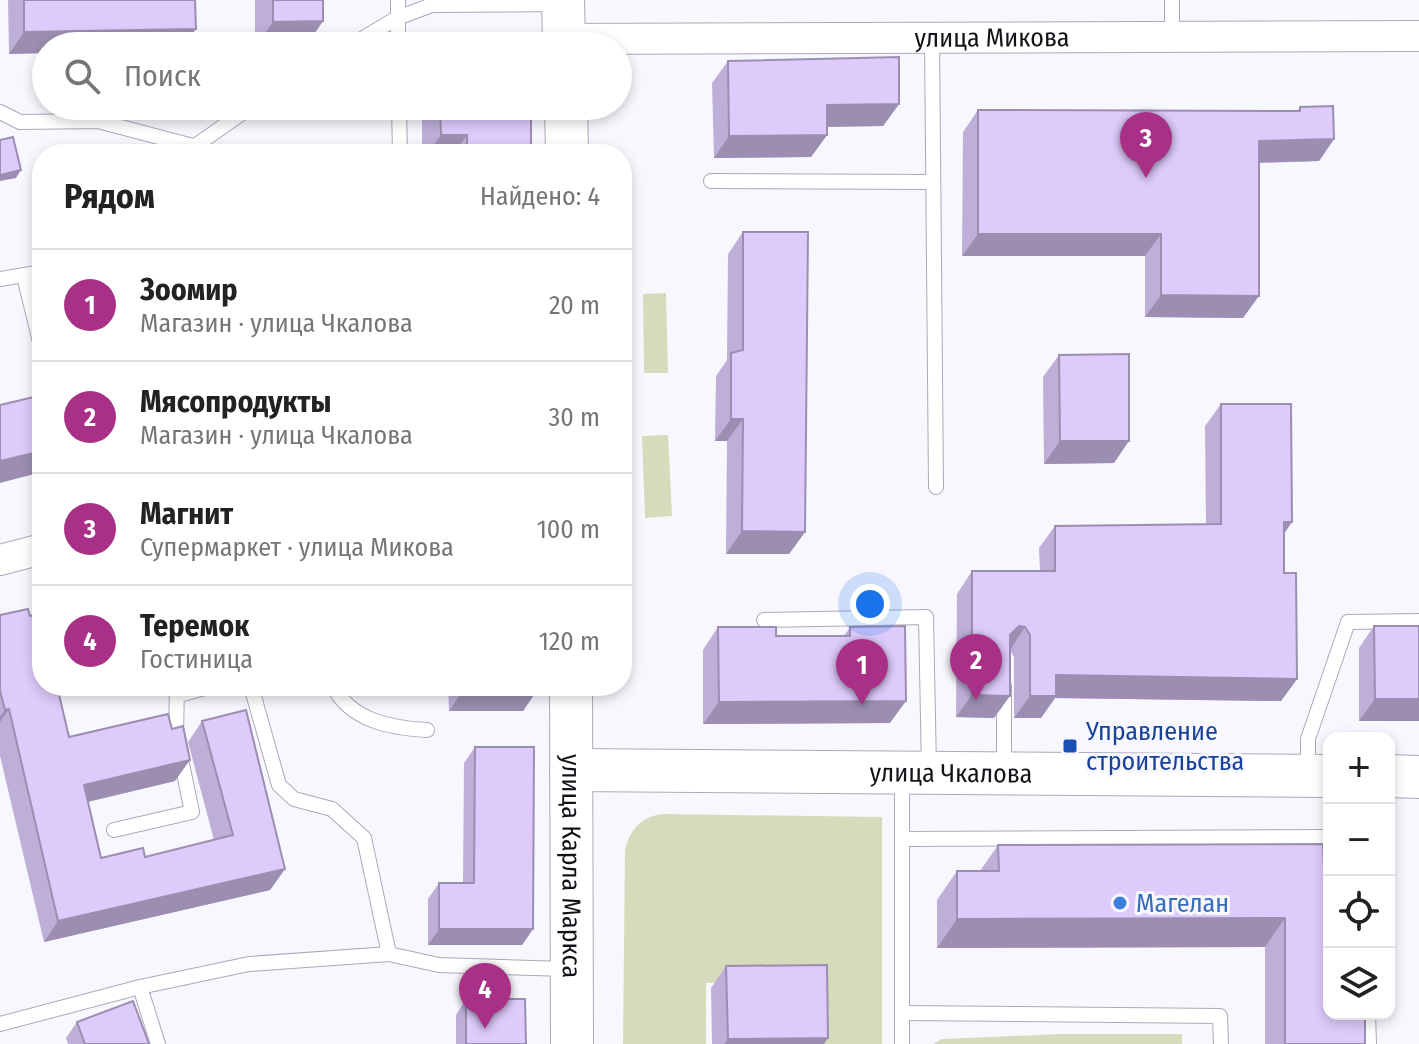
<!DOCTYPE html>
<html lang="ru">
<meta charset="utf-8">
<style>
body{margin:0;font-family:"Fira Sans Condensed",sans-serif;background:#f2f2f2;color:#222}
.controls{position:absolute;right:24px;bottom:24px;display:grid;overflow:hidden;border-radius:16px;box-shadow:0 4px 12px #0003}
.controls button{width:72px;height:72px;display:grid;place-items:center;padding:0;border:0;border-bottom:2px solid #e0e0e0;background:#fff;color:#222;font:40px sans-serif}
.you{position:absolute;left:870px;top:604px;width:28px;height:28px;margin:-20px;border:6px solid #fff;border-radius:50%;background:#1a73e8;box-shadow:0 0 0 12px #1a73e833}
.badge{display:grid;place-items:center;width:52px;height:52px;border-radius:50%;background:#a83087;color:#fff;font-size:26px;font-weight:700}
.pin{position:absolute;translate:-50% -66px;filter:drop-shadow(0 2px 4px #0008)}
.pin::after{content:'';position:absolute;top:42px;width:28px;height:24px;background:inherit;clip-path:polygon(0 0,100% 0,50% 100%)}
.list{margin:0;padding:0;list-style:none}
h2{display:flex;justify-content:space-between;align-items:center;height:104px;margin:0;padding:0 32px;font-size:34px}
h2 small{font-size:26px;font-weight:400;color:#767676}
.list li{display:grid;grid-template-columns:52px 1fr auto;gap:24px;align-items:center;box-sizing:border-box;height:112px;padding:0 32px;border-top:2px solid #e0e0e0}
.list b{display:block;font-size:30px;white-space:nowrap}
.list p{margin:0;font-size:26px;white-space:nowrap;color:#767676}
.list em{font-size:26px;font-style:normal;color:#767676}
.icon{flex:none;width:44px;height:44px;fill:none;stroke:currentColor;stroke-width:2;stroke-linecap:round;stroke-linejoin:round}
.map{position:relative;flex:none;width:1419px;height:1044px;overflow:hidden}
.search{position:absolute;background:#fff;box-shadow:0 4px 12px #0003;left:32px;top:32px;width:600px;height:88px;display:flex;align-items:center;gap:20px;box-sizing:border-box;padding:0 28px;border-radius:44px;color:#767676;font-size:30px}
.panel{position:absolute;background:#fff;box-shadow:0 4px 12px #0003;left:32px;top:144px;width:600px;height:552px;border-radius:32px}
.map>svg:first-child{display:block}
.green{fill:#d6dbbb}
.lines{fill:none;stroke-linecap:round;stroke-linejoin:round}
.lane-casing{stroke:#aea8b9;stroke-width:16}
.street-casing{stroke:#aea8b9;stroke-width:32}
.secondary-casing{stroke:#aea8b9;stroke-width:44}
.lane{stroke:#fff;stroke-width:14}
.street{stroke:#fff;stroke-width:30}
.secondary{stroke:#fff;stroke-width:42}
.wall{fill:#beafd8}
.shaded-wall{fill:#9b8eb0}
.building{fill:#ddcbfb;stroke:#9b8eb0;stroke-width:2}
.transit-dot{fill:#1a4fb4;stroke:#f9f7fe;stroke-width:3}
.shop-dot{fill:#3f7fe0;stroke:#f9f7fe;stroke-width:3}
.labels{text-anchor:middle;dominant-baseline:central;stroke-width:6;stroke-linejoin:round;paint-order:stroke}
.street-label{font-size:26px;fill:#141218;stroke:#f9f7fe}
.transit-label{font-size:26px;fill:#164399;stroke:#f9f7fe;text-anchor:start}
.shop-label{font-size:26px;fill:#366cbe;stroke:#f9f7fe;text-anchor:start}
</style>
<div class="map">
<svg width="1419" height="1044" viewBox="0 0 1419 1044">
<rect width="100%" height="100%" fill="#f9f7fe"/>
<!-- green -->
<g class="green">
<path d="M666,293L668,373H644L643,294Z"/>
<path d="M668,435L672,516L645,518L642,436Z"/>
<path d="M661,814L882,817V1044H818L816,982L706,983V1044H623L625,850C630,830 640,818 661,814Z"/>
<path d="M1062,1034H1182V1044H933L942,1039Z"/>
</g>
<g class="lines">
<!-- lane casing -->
<g class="lane-casing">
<g id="lane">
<path d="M398,0V46"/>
<path d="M1172,0V36"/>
<path d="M932,37L936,487"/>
<path d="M350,46L397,18L432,5L560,4"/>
<path d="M399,106L400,154"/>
<path d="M0,112L20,122L98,121L193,146L199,154"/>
<path d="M188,151L252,106"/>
<path d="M711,181L932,182"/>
<path d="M24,276L42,350"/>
<path d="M0,279L42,272"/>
<path d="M764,620L926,617L929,769"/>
<path d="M251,686L279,785L294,799L332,809L364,838L389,954L439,965L567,969"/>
<path d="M333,686C351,721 391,728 427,730"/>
<path d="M179,695L212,686"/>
<path d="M1004,769V686"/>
<path d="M1308,771V739L1348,622L1419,621"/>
<path d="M114,830L192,812L176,735L177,686"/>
<path d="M902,839L1329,837"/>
<path d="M140,987L249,964L389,954"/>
<path d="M902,1013L1220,1016L1221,1044"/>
<path d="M1368,1014L1369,1044"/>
<path d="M0,1024L140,987L158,1044"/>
<path d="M902,1044V777"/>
</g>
</g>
<!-- street casing -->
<g class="street-casing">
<g id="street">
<path id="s1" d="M564,39L1419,36"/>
<path d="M0,560L42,549"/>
</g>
</g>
<!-- secondary casing -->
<g class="secondary-casing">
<g id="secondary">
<path d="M563,0L564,46"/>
<path d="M566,106L567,154"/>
<path id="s2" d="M571,686L572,1044"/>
<path id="s3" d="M571,770L1329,776"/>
<path d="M1389,776L1419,777"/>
</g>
</g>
<!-- lane -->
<use href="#lane" class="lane"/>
<!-- street -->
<use href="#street" class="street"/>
<!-- secondary -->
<use href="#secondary" class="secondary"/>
</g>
<!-- wall -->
<g class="wall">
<path d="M8,0H195L46,46V53L9,54Z"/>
<path d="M255,0H323V21L306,46H255Z"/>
<path d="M728,61L899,104L883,126L827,127V135L811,157L714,158L712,83Z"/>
<rect x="422" y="106" width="109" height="48"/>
<path d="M1300,107L1334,139L1319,161L1259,163L1243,318L1145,317V256H962L963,132L978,110L1297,111Z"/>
<path d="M743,232L805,532L789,554H726L727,441H715L716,376L727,360L728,254Z"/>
<path d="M1059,355L1114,463L1044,464L1043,377Z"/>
<path d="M1221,404L1284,534V573L1297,679L1281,701L1055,698L1041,718H1014V657L1010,650L994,718L956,717L957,594L972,571H1040L1039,548L1055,526L1206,525L1205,426Z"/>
<path d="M0,615L30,616L59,694L69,737L175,781L88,802L101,858L145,857L214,840L188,742L202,721L285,869L270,890L44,942L0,756Z"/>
<path d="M1374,626L1419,721H1359V648Z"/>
<path d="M718,627L776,636H844L850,627L890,723L703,724V650Z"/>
<path d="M448,686H540L523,711H449Z"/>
<path d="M475,747L533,929L522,945H428V899L439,883H463L464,763Z"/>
<path d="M998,845L1324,871L1365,1044H1265V947L937,948V900L957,871H980Z"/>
<path d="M726,966L824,1044H712L711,988Z"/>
<path d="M466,999L526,1044H456V1015Z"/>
<path d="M77,1022L149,1044H68L66,1038Z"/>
</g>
<!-- shaded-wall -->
<g class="shaded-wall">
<path d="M323,21L306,46H256L273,22Z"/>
<path d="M196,29L184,46H46V53L9,54L24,32Z"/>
<path d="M899,104L883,126L811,127L827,105Z"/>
<path d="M441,135H467L454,154H427Z"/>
<path d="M827,135L811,157L714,158L729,136Z"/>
<path d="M1334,139L1319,161L1244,163L1259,141Z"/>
<path d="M21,170L16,178L0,181V175Z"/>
<path d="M978,234H1161L1145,256H962Z"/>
<path d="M1161,295L1259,296L1243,318L1145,317Z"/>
<path d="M731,419H743L727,441H715Z"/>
<path d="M1060,441H1129L1114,463L1044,464Z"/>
<path d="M42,451V472L0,483V461Z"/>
<path d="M1284,522H1292L1277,544Z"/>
<path d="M742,531L805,532L789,554H726Z"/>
<path d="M1019,626L1025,627L1010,650V635Z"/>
<path d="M1056,675L1297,679L1281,701L1055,698L1041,718H1014L1030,696Z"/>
<path d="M49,686H94L40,699Z"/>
<path d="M466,686H540L523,711H449Z"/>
<path d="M972,695L1010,696L994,718L956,717Z"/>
<path d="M1375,699H1419V721H1359Z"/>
<path d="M906,701L890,723L703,724L719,702Z"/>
<path d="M9,709L0,722V717L5,710Z"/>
<path d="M190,760L175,781L70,806L84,785Z"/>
<path d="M285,869L270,890L44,942L58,921Z"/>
<path d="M1285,918L1265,947L937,948L957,919Z"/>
<path d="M439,929H533L522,945H428Z"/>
<path d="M828,1038L824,1044H724L728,1039Z"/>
</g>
<!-- building -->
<g class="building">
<path d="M24,0H195L196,29L24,32Z"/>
<path d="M273,0H323V21L273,22Z"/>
<path d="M899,57V104L827,105V135L729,136L728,61Z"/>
<path d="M440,106H531V154H467V135H441Z"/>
<path d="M1333,106L1334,139L1259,141V296L1161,295V234H978V110L1300,111V107Z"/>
<path d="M13,137L21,170L0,175V140Z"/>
<path d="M743,232H808L805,532L742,531L743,419H731V353L743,350Z"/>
<path d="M1129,354V441H1060L1059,355Z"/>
<path d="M42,395V451L0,461V405Z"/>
<path d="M1221,404H1291L1292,522H1284V573H1296L1297,679L1056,675V696H1030V635L1025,627L1019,626L1010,635V696L972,695V571H1055V526L1221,524Z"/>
<path d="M28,609L30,616L42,613V686H57L69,737L168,714L172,729L183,726L190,760L84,785L101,858L143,848L145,857L233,835L202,721L246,710L285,869L58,921L9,709L5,710L0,691V615Z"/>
<path d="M905,626L906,701L719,702L718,627H776V636H850V627Z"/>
<path d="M1374,626H1419V699H1375Z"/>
<path d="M475,747H534L533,929H439V883H474Z"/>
<path d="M1323,844L1324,871H1329V1014H1365V1044H1285V918L957,919V871H999L998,845Z"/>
<path d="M827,965L828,1038L728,1039L726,966Z"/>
<path d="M466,999H525L526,1044H466Z"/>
<path d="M133,1001L149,1044H85L77,1022Z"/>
</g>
<!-- markers -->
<rect class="transit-dot" x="1062" y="738" width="16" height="16" rx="4"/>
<circle class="shop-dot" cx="1120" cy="903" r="8"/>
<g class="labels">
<!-- street labels -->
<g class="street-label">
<text stroke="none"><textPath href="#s1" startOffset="428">улица Микова</textPath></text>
<text stroke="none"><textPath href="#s3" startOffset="380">улица Чкалова</textPath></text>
<text stroke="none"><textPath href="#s2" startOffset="180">улица Карла Маркса</textPath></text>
</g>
<!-- transit labels -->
<g class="transit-label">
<text x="1086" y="731">Управление<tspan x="1086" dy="30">строительства</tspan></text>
</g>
<!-- shop labels -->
<g class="shop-label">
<text x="1136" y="903">Магелан</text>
</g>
</g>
</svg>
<div class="controls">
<button>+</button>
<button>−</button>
<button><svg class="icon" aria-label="locate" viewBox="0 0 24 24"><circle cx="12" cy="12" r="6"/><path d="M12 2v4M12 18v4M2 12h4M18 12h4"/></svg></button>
<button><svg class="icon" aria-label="layers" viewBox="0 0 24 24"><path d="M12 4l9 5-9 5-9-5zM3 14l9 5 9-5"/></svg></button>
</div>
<div class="you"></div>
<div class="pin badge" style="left:862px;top:705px">1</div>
<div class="pin badge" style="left:976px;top:700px">2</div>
<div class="pin badge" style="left:1146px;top:178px">3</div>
<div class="pin badge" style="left:485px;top:1029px">4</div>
<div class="search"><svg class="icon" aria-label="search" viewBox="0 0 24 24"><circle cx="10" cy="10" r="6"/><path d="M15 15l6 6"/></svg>Поиск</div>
<section class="panel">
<h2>Рядом<small>Найдено: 4</small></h2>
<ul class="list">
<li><span class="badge">1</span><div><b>Зоомир</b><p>Магазин · улица Чкалова</p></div><em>20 m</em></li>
<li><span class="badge">2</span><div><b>Мясопродукты</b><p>Магазин · улица Чкалова</p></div><em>30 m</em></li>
<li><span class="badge">3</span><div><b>Магнит</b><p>Супермаркет · улица Микова</p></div><em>100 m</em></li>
<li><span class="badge">4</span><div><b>Теремок</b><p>Гостиница</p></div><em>120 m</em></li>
</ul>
</section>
</div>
